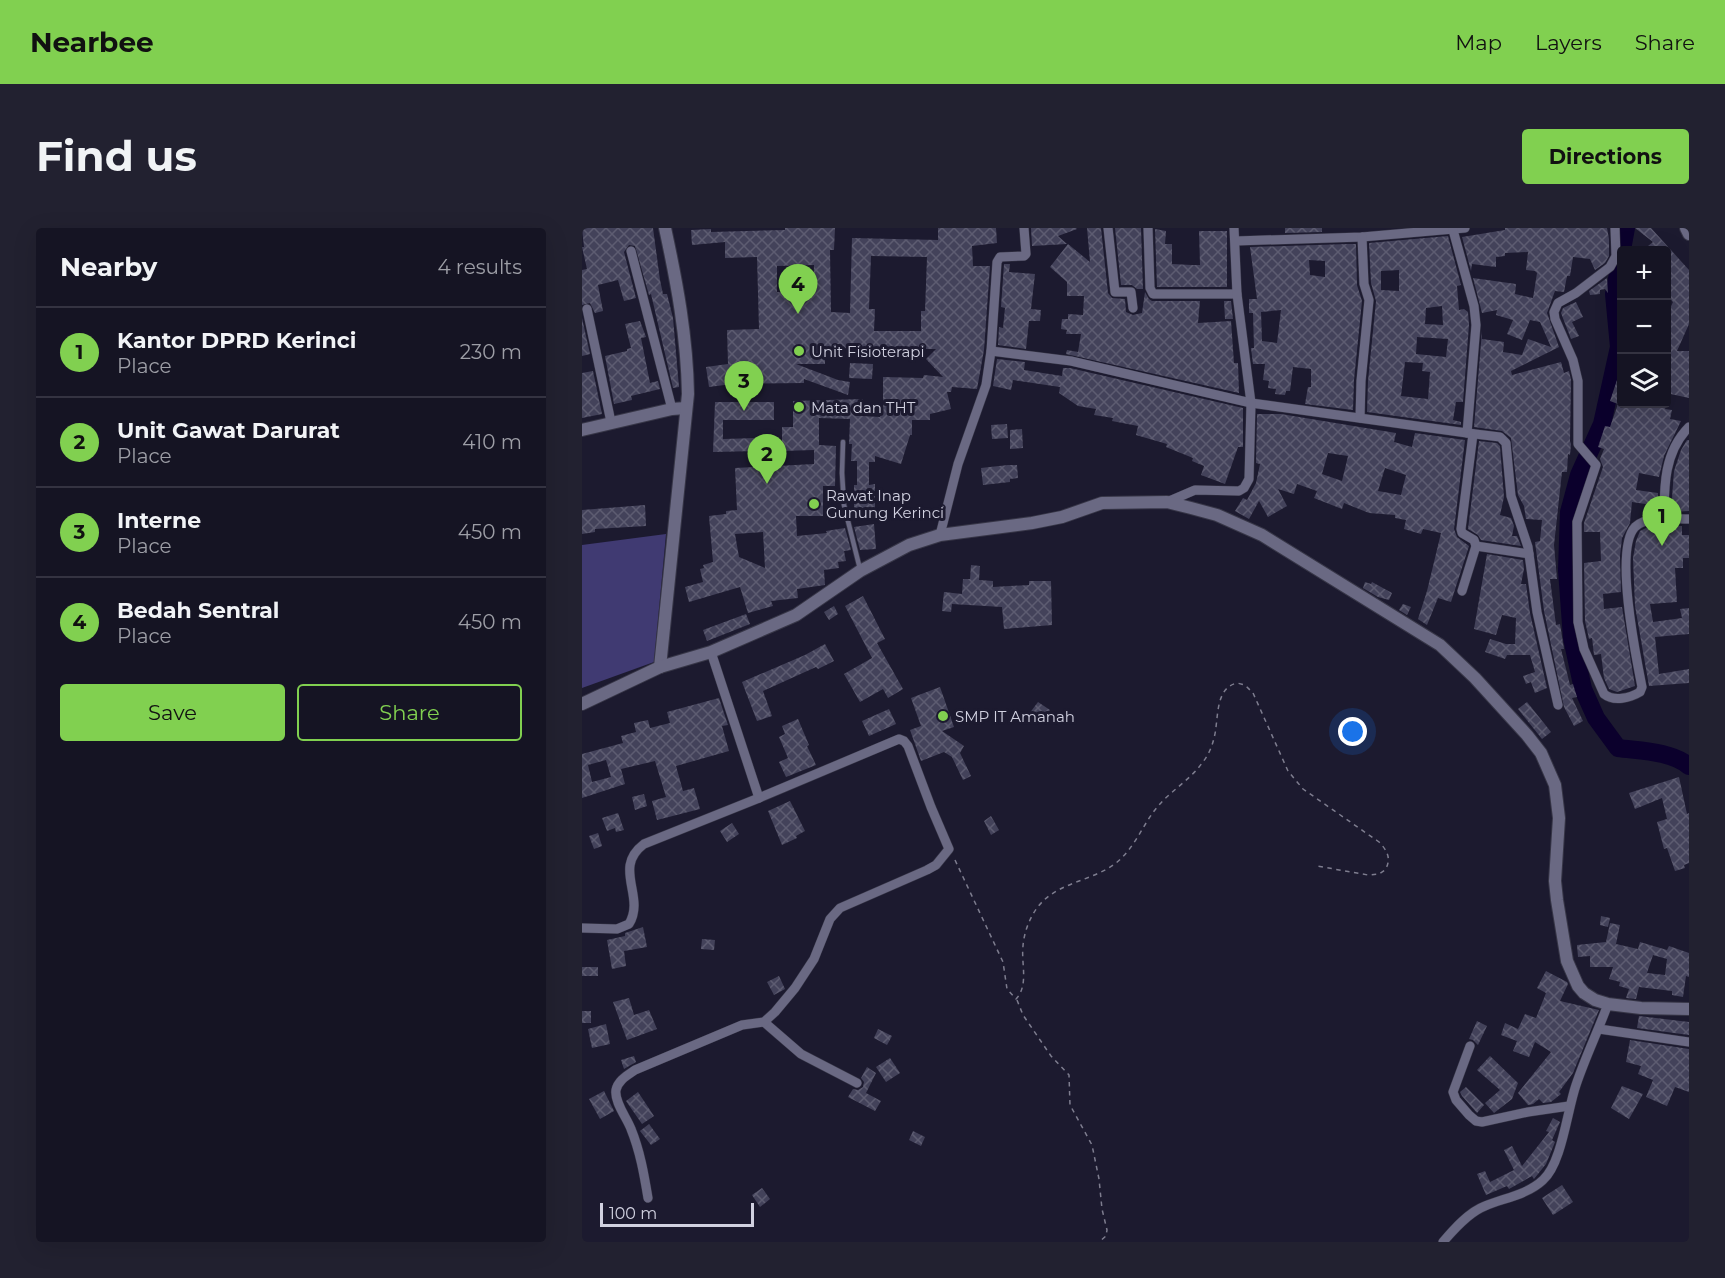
<!DOCTYPE html>
<meta charset="utf-8">
<style>
body{margin:0;font-family:Montserrat,sans-serif;background:#222130;color:#f1f3f6}
.controls{position:absolute;right:18px;top:18px;display:grid;overflow:hidden;border-radius:6px;box-shadow:0 6px 24px #0002}
.controls button{width:54px;height:54px;display:grid;place-items:center;padding:0;border:0;border-bottom:2px solid #343341;background:#151423;color:#f1f3f6;font:30px sans-serif}
.scale{position:absolute;left:18px;bottom:15px;width:154px;box-sizing:border-box;padding-left:6px;border:3px solid #d1d1e0;border-top:0;font-size:16px;line-height:21px;white-space:nowrap;color:#d1d1e0;-webkit-text-stroke:4px #1c1a2f;paint-order:stroke}
.you{position:absolute;left:771px;top:504px;width:21px;height:21px;margin:-15px;border:4px solid #fff;border-radius:50%;background:#1a73e8;box-shadow:0 0 0 9px #1a73e833}
.badge{display:grid;place-items:center;width:39px;height:39px;border-radius:50%;background:#81d050;color:#111;font-size:20px;font-weight:700}
.pin{position:absolute;translate:-50% -50px;filter:drop-shadow(0 2px 3px #0008)}
.pin::after{content:'';position:absolute;top:32px;width:21px;height:18px;background:inherit;clip-path:polygon(0 0,100% 0,50% 100%)}
.list{margin:0;padding:0;list-style:none}
h2{display:flex;justify-content:space-between;align-items:center;height:78px;margin:0;padding:0 24px;font-size:26px}
h2 small{font-size:20px;font-weight:400;color:#9d9ea6}
.list li{display:grid;grid-template-columns:39px 1fr auto;gap:18px;align-items:center;box-sizing:border-box;height:90px;padding:0 24px;border-top:2px solid #343341}
.list b{display:block;font-size:22px;white-space:nowrap}
.list p{margin:0;font-size:20px;white-space:nowrap;color:#9d9ea6}
.list em{font-size:20px;font-style:normal;color:#9d9ea6}
.actions{display:flex;gap:12px;padding:18px 24px}
.actions a{flex:1;padding:14px 0;border:2px solid #81d050;border-radius:6px;text-align:center;font-size:21px;color:#81d050}
.actions .main{background:#81d050;color:#111}
.icon{flex:none;width:33px;height:33px;fill:none;stroke:currentColor;stroke-width:2;stroke-linecap:round;stroke-linejoin:round}
.map{position:relative;flex:none;width:1107px;height:1014px;overflow:hidden;border-radius:6px}
header{display:flex;align-items:center;gap:36px;box-sizing:border-box;height:84px;padding:0 30px;background:#81d050;color:#111}
header strong{font-size:28px}
nav{display:flex;gap:33px;margin-inline-start:auto;font-size:21px}
.intro{display:flex;align-items:center;justify-content:space-between;box-sizing:border-box;height:144px;padding:0 36px}
h1{margin:0;font-size:42px}
.button{padding:15px 27px;border-radius:6px;background:#81d050;color:#111;font-size:21px;font-weight:700}
main{display:flex;gap:36px;padding:0 36px}
aside{flex:1;background:#151423;border-radius:6px;box-shadow:0 6px 24px #0002}
.map>svg:first-child{display:block}
.garden{fill:#403a72}
.lines{fill:none;stroke-linecap:round;stroke-linejoin:round}
.river{stroke:#0b002c;stroke-width:18}
.building{fill:url(#building-cross-hatch);fill-rule:evenodd}
.lane-casing{stroke:#373647;stroke-width:6}
.street-casing{stroke:#373647;stroke-width:10}
.secondary-casing{stroke:#373647;stroke-width:14}
.path{stroke:#7e7d8f;stroke-width:1.5;stroke-dasharray:4.5 4.5;stroke-linecap:butt}
.lane{stroke:#6a6983;stroke-width:4.5}
.street{stroke:#6a6983;stroke-width:9}
.secondary{stroke:#6a6983;stroke-width:12}
.poi-dot{fill:#81d050;stroke:#1c1a2f;stroke-width:2}
.labels{text-anchor:middle;dominant-baseline:central;stroke-width:6;stroke-linejoin:round;paint-order:stroke}
.poi-label{font-size:15px;fill:#d1d1e0;stroke:#1c1a2f;text-anchor:start}
</style>
<header>
<strong>Nearbee</strong>
<nav><a>Map</a><a>Layers</a><a>Share</a></nav>
</header>
<div class="intro"><h1>Find us</h1><a class="button">Directions</a></div>
<main>
<aside>
<h2>Nearby<small>4 results</small></h2>
<ul class="list">
<li><span class="badge">1</span><div><b>Kantor DPRD Kerinci</b><p>Place</p></div><em>230 m</em></li>
<li><span class="badge">2</span><div><b>Unit Gawat Darurat</b><p>Place</p></div><em>410 m</em></li>
<li><span class="badge">3</span><div><b>Interne</b><p>Place</p></div><em>450 m</em></li>
<li><span class="badge">4</span><div><b>Bedah Sentral</b><p>Place</p></div><em>450 m</em></li>
</ul>
<div class="actions"><a class="main">Save</a><a>Share</a></div>
</aside>
<div class="map">
<svg width="1107" height="1014" viewBox="0 0 1107 1014">
<defs>
<pattern id="building-cross-hatch" width="8" height="8" patternUnits="userSpaceOnUse" patternTransform="scale(1.5)"><rect width="8" height="8" fill="#43425a"/><path d="M0 0l8 8M0 8l8-8" fill="none" stroke="#5d5c71"/></pattern>
</defs>
<rect width="100%" height="100%" fill="#1c1a2f"/>
<!-- garden -->
<path class="garden" d="M84,306L72,434L0,460V317Z"/>
<g class="lines">
<!-- river -->
<g class="river">
<path d="M1040,22L1044,0"/>
<path d="M1040,26L1032,66L1037,119L1020,196L997,247L987,284L985,342L990,410L1001,461L1014,490L1036,520C1058,523 1089,523 1107,538"/>
</g>
</g>
<!-- building -->
<g class="building">
<path d="M0,0H71L78,52L81,66H85L91,90L97,159L91,160L69,66L67,67L53,18L47,17L42,24L54,70L42,73L36,52L16,57L21,83L13,85L8,75L0,77V42L5,41L0,19H2Z"/>
<path d="M203,0H253L252,22H248L249,84L268,85L270,10L356,12V0H414L415,15L390,18L391,38H408L402,122L395,161L370,159L369,164H365L369,181L348,186V192H330V207H328L319,236L293,228V234H287V257L293,256V287H272V257H275V233H269L270,216H267L268,191L237,190V217L254,218L253,258H241V288H214L215,308L245,305L244,303L263,300L269,322L262,323L264,333L256,334L257,340L242,342L243,357L215,361L216,370L189,373L191,378L166,385L158,359L107,374L103,359L121,354L118,341L122,340L121,337L131,334L127,288L144,286V283L155,282L153,240L232,236V222L200,223V199H211V173L281,171L280,188L298,189V178H301V149L341,150L342,147L361,149L344,131L354,121L243,120V136H214L256,152L268,154L266,167L222,151V155L150,156L127,159L124,139L146,136L145,102L177,101L175,29L143,30V14L110,17L109,2L129,1V4L203,2ZM289,28L345,29L343,83H339V103H292L293,81H287ZM232,37L231,63L195,64V38ZM181,304L183,340L157,329L153,306Z"/>
<path d="M449,0H494L495,1L476,8L485,16L450,18Z"/>
<path d="M505,0H519L526,65L530,70L543,71L544,84L551,87L560,85L563,64L567,71L570,73H618L616,95L649,93L652,135H656L657,165L484,126L485,122L496,124L499,106H484L485,102L479,101L480,91H486V86L501,87L502,68H485V54L468,39L486,16L508,34Z"/>
<path d="M533,0H559L561,61H555L550,57H539Z"/>
<path d="M703,0H740V4L703,5Z"/>
<path d="M923,0H1025L1027,11V28L1023,35L1013,42L1008,31L991,29L988,48H985L982,64L973,63L965,85L977,119L929,143L930,147L979,134L982,145L987,143L989,152L988,213L989,216L988,227L986,226L985,244H980L972,317L975,351H968L974,397L978,396L982,421H979L988,457L991,456L995,469L990,470L1001,493L992,498L982,479L962,383L953,314L958,313L960,292L944,291L942,278L936,267L929,210L920,203L892,199L900,103V111L922,114L921,124L940,127L946,111L969,119L958,94L948,92L940,112L925,106L931,92L914,87L915,82L900,85L891,50L934,56L933,66L951,70L955,45L953,43L944,42L946,24L923,25V28L914,29V39L890,36L889,43L880,9L923,2Z"/>
<path d="M1053,0H1069L1107,42V96L1095,123H1107V170L1084,165V89L1091,74L1084,66V22H1061L1071,14Z"/>
<path d="M573,1L584,3L583,16H590V36L610,37H618L617,3H645V59H575Z"/>
<path d="M866,8L879,57L875,58L877,82L882,81L886,84L887,97L881,174H874L871,192L879,194V197L785,184L786,153L794,73L789,55L787,15ZM817,42V63L799,62V43ZM860,78L861,97L843,96L844,80ZM835,109L866,111L864,129L834,126ZM823,134L841,135L840,143L848,144L846,171L819,168Z"/>
<path d="M766,16H774L775,57L780,73L772,152L771,182L723,176L726,159H729V141L711,139L708,163H704L703,167L693,166L694,161L686,160L687,153L681,152L683,136H671L669,120H672L671,85H667V71H675L668,19ZM727,32L743,33V49L728,47ZM699,82L695,115L680,113L679,84Z"/>
<path d="M422,36H428L427,44L453,46L449,81L459,82L458,93H447L444,121L416,117L417,99L421,100L423,80L419,79Z"/>
<path d="M1025,50L1026,65L1023,61L1018,62V66L1008,67L1007,63Z"/>
<path d="M642,73H649L651,91H643Z"/>
<path d="M994,74L1001,89L990,94L997,108L989,111L979,85L981,80Z"/>
<path d="M0,90L8,126L0,128Z"/>
<path d="M58,93L64,109L59,110L68,155L76,153L78,161L49,168L50,172L32,176L23,128L45,123V121L49,120L43,96Z"/>
<path d="M415,131L443,134L442,142L480,148L481,140H488L661,180V219H656L643,256L619,247L622,238L610,233L611,230L584,219L585,216L554,207L556,198L530,193L531,190L512,187L514,181L496,178L477,165L478,159L431,152L429,162L411,158Z"/>
<path d="M268,135L291,136L290,151L267,150Z"/>
<path d="M11,143L20,186L0,190V145Z"/>
<path d="M1038,143H1040V176H1085L1083,181L1090,182L1088,191L1099,193L1082,228L1077,249L1057,245L1054,262L1076,265L1075,284L1069,285L1070,277L1050,274L1048,295L1040,310L1038,328L1039,364L1021,366L1022,381L1040,379L1053,458L1035,464L1027,461L1022,450L1019,426L1012,427L1010,410L1007,411L1003,393L1002,335L1019,333L1018,304H1002V295L1021,239L1018,231L1022,221L1016,219L1023,198L1028,199L1036,176L1028,173Z"/>
<path d="M133,174H192V192H141V211L174,210L175,223L131,224Z"/>
<path d="M675,186H699L814,205L812,214L830,219L833,205L883,212L872,301L875,309L887,318L869,374L856,370L845,397L836,391L845,363L859,305L841,301L839,306L822,301L824,292L813,290V287L787,285L762,275L760,281L732,270L735,263L715,256L712,266L696,261L705,278L686,289L677,273L667,291L653,283L661,270L665,272L674,255L678,236L674,235ZM746,225L766,228L760,253L740,246ZM803,240L824,247L819,267L796,263Z"/>
<path d="M425,196L426,210L410,211L409,197Z"/>
<path d="M440,201L441,220L428,221V202Z"/>
<path d="M1105,212H1107V283L1089,284L1092,243L1099,222Z"/>
<path d="M897,213L915,215L918,218L922,269L918,287L929,290L932,298L930,308H935L939,318L899,312L896,307L886,301Z"/>
<path d="M426,237H435L436,250L428,251V254L401,257L399,240Z"/>
<path d="M63,277L64,298L13,301V304L0,306V282Z"/>
<path d="M292,296L294,321L278,322L272,299Z"/>
<path d="M1078,297L1100,298V307H1107V330H1101V340H1093L1095,374L1068,376L1071,394L1100,390L1098,381L1107,380V406L1073,409L1077,446L1107,441V455L1067,458L1053,378L1051,330L1054,313L1058,303L1066,299Z"/>
<path d="M905,326L941,332L942,341L939,356H944L948,385L965,460L953,465L949,454L944,456L941,448L953,444L948,427H925L923,431L903,424L908,411L924,416H933L934,390L920,387L914,407L892,401Z"/>
<path d="M389,337L398,338L397,352L411,353V359L447,357V353H469L470,397L422,401L420,379L370,376L369,384L360,383L362,364L380,366L381,351H388Z"/>
<path d="M783,354L789,356L790,354L810,365L807,372L796,369L781,360Z"/>
<path d="M281,368L303,411L295,415L321,461L306,470L301,461L278,474L262,446L290,430L263,378Z"/>
<path d="M821,376L829,379L825,387L817,382Z"/>
<path d="M252,378L256,386L247,392L242,384Z"/>
<path d="M164,386L168,396L125,413L121,402Z"/>
<path d="M243,416L252,433L236,441L234,439L181,463L190,488L175,493L160,454L223,427Z"/>
<path d="M358,459L372,499L360,503L382,518L378,525L389,548L381,552L370,529L362,524L339,533L328,502L339,498L329,470Z"/>
<path d="M137,470L146,497L140,498L147,523L94,538L101,563L112,560L118,581L75,592L70,573L84,569L73,533L39,541L43,556L0,570V526L41,515L39,508L54,504L52,495L66,492L68,500L88,495L85,484ZM24,532L29,549L10,554L6,537Z"/>
<path d="M456,474L468,482L459,495L447,486Z"/>
<path d="M945,474L969,504L960,511L936,481Z"/>
<path d="M307,481L314,496L287,508L280,493Z"/>
<path d="M216,491L227,517L225,518L234,537L204,549L197,534L206,530L197,509L203,506L200,498Z"/>
<path d="M1097,549L1105,586L1107,585V635L1102,637L1103,640L1093,643L1085,620L1082,621L1075,594L1085,591L1080,570L1053,581L1047,565Z"/>
<path d="M62,566L65,578L53,582L50,569Z"/>
<path d="M208,573L223,603L214,608L215,610L200,617L186,583Z"/>
<path d="M36,585L42,602L34,604L33,600L25,603L20,590Z"/>
<path d="M409,588L417,602L409,607L402,593Z"/>
<path d="M150,595L157,606L145,614L138,603Z"/>
<path d="M16,605L20,618L12,621L7,608Z"/>
<path d="M1019,688L1028,690L1026,699L1018,697Z"/>
<path d="M1028,695L1038,697L1034,716L1056,721L1058,714L1085,722L1087,718L1107,725V749L1104,748L1101,769L1090,767V763L1057,759L1054,771L1044,770L1047,761L1037,758L1038,754L1027,751L1031,739H1008V728L996,729L995,717L1024,714ZM1071,727L1085,731L1083,747L1065,745Z"/>
<path d="M61,699L65,719L42,723L44,738L30,741L25,712L43,708V705Z"/>
<path d="M120,711L133,712L132,722L119,721Z"/>
<rect x="0" y="739" width="16" height="9"/>
<path d="M964,743L985,754L986,756L978,773L1017,782L991,845L977,864L979,866L969,874L961,875L957,871L951,876L946,877L936,865L969,824L953,814L947,829L931,823L935,813L919,807L923,795L936,801L943,786L954,790L964,765L955,760Z"/>
<path d="M197,748L203,761L192,767L185,754Z"/>
<path d="M47,770L52,787L67,782L75,801L45,812L31,774Z"/>
<rect x="0" y="783" width="9" height="12"/>
<path d="M1057,788L1107,794V807L1055,800Z"/>
<path d="M895,793L905,798L896,817L891,812L887,811Z"/>
<path d="M24,796L28,816L10,820L6,801Z"/>
<path d="M296,801L310,808L305,817L292,810Z"/>
<path d="M1048,812L1107,821V864L1093,859L1085,878L1064,869L1071,852L1056,846L1059,838L1044,834Z"/>
<path d="M52,828L54,834L42,841L39,832Z"/>
<path d="M908,828L936,855L930,871L912,885L903,875L918,862L895,842Z"/>
<path d="M308,830L318,845L304,854L294,839Z"/>
<path d="M285,839L294,845L284,865L299,873L293,883L266,869L271,861L276,862L281,859L282,854L279,850Z"/>
<path d="M1040,858L1061,866L1047,891L1029,880Z"/>
<path d="M884,859L902,877L895,885L880,868L878,864Z"/>
<path d="M22,863L32,883L18,891L7,871Z"/>
<path d="M56,864L72,888L60,896L44,873Z"/>
<path d="M971,890L978,894L970,912L973,914L971,919L964,936L952,951L950,948L927,961L925,958L904,967L895,946L903,943L908,954L932,942L922,922L930,918L940,938L967,904L964,903Z"/>
<path d="M67,896L78,911L69,917L58,903Z"/>
<path d="M331,903L343,909L339,918L327,912Z"/>
<path d="M980,957L991,974L971,987L960,970Z"/>
<path d="M180,960L188,971L178,979L170,967Z"/>
</g>
<g class="lines">
<!-- lane casing -->
<g class="lane-casing">
<path id="lane" d="M261,214L260,245L262,277L278,341"/>
</g>
<!-- street casing -->
<g class="street-casing">
<g id="street">
<path d="M526,0L533,64H549L551,80"/>
<path d="M566,0L568,60L571,66H655"/>
<path d="M1033,0L1034,28L1028,39L994,65L976,75L972,84L973,91L991,132L996,153V216L1014,237L995,294L996,394L1002,421L1022,466C1032,474 1048,470 1058,464L1060,459C1054,429 1032,321 1053,299C1065,287 1092,291 1107,291"/>
<path d="M654,13L780,9L883,0"/>
<path d="M49,23L90,181"/>
<path d="M5,81L29,194"/>
<path d="M409,123L489,133L669,175L885,205L894,97L892,78L871,2"/>
<path d="M778,190L779,153L787,72L782,56L780,9"/>
<path d="M885,205L918,209L924,215L929,268L946,319L955,384L976,477"/>
<path d="M585,274L613,262L657,263L662,260L667,251L669,175L655,66L652,0"/>
<path d="M1082,292C1082,258 1082,224 1107,199"/>
<path d="M358,307L376,236L404,157L409,123L415,34L418,29L442,28L444,26L442,0"/>
<path d="M894,318L947,326"/>
<path d="M880,363L894,318L892,312L880,305L879,301L891,206"/>
<path d="M0,700L35,701L47,696C64,668 30,640 62,616L177,570"/>
<path d="M182,794L219,826L275,855"/>
<path d="M1017,801L1107,814"/>
<path d="M888,818L871,864L874,872L887,887L894,893L900,894L946,884L987,878"/>
<path d="M66,970C62,946 58,923 49,901C45,890 32,874 34,862C36,852 46,847 53,842L160,797L182,794L193,784L213,760L232,731L248,691L258,680L345,642L354,637L367,621L349,579L326,518L322,513L317,511L177,570L129,424"/>
<path d="M861,1014C872,1001 887,984 903,978C922,970 945,967 961,952C980,935 985,883 994,857C1003,830 1016,803 1026,776"/>
</g>
</g>
<!-- secondary casing -->
<g class="secondary-casing">
<g id="secondary">
<path d="M1104,0L1107,6"/>
<path d="M0,202L90,181L104,180"/>
<path d="M78,439L106,166C105,109 95,55 83,0"/>
<path d="M0,476L78,439L129,424L214,387L278,343L327,317L358,307L450,295L480,289L520,275L585,274L609,280L635,287L680,307L858,417L893,450L945,507L959,525L973,557L977,590L973,653L975,672L985,733L996,758L1002,765L1013,772L1026,776L1059,780L1107,781"/>
</g>
</g>
<!-- path -->
<g class="path">
<path d="M373,632L421,734L425,761L434,771C447,757 439,736 441,718C442,705 447,691 455,680C474,654 509,654 534,635C554,619 561,595 577,577C590,562 609,551 620,535C626,528 630,519 632,510C637,493 632,460 655,455L663,457L671,465L706,543L721,561L797,614C805,622 810,631 803,642L797,646L786,647L735,638"/>
<path d="M435,772L441,787L469,828L487,847L488,877L510,917L517,951L520,981L525,1002L524,1008L517,1014"/>
</g>
<!-- lane -->
<use href="#lane" class="lane"/>
<!-- street -->
<use href="#street" class="street"/>
<!-- secondary -->
<use href="#secondary" class="secondary"/>
</g>
<!-- markers -->
<g class="poi-dot">
<circle cx="217" cy="123" r="6"/>
<circle cx="217" cy="179" r="6"/>
<circle cx="232" cy="276" r="6"/>
<circle cx="361" cy="488" r="6"/>
</g>
<g class="labels">
<!-- poi labels -->
<g class="poi-label">
<text x="229" y="123">Unit Fisioterapi</text>
<text x="229" y="179">Mata dan THT</text>
<text x="244" y="267">Rawat Inap<tspan x="244" dy="17">Gunung Kerinci</tspan></text>
<text x="373" y="488">SMP IT Amanah</text>
</g>
</g>
</svg>
<div class="controls">
<button>+</button>
<button>−</button>
<button><svg class="icon" aria-label="layers" viewBox="0 0 24 24"><path d="M12 4l9 5-9 5-9-5zM3 14l9 5 9-5"/></svg></button>
</div>
<div class="scale">100 m</div>
<div class="you"></div>
<div class="pin badge" style="left:1080px;top:318px">1</div>
<div class="pin badge" style="left:185px;top:256px">2</div>
<div class="pin badge" style="left:162px;top:183px">3</div>
<div class="pin badge" style="left:216px;top:86px">4</div>
</div>
</main>
